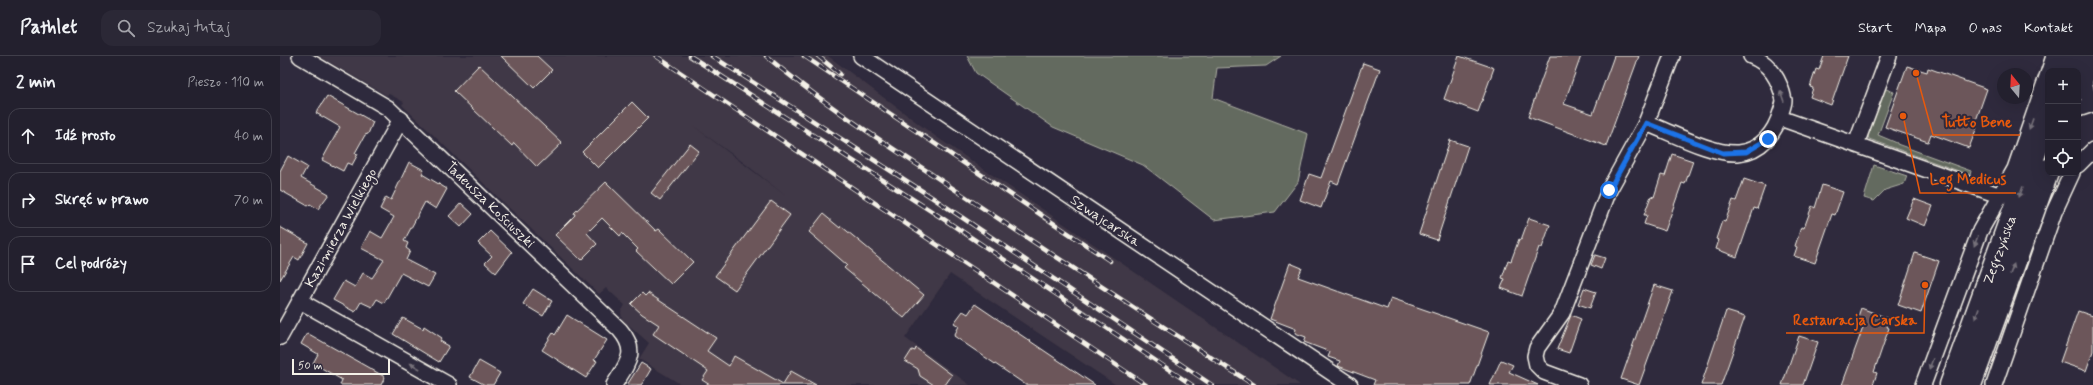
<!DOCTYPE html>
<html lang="pl">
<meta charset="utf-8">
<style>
body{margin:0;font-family:Mynerve,sans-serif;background:#2b2836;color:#f1f3f6}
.controls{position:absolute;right:12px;top:12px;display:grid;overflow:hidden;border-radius:8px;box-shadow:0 4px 16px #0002}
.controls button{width:36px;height:36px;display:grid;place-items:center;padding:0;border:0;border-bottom:1px solid #403e4a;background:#23202e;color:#f1f3f6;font:20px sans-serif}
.compass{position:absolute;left:1717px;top:12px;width:36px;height:36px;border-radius:50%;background:#23202e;box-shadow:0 4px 16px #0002;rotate:342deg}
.scale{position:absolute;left:12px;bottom:10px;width:98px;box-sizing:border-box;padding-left:4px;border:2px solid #f4f1e8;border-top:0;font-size:11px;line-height:14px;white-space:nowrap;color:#f4f1e8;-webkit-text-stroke:3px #2f2a3d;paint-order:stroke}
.stop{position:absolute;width:12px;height:12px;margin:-9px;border:3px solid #1a73e8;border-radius:50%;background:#fff}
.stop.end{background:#1a73e8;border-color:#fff;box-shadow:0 1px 4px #0008}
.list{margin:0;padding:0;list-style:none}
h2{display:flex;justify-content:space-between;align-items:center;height:52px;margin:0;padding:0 16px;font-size:17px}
h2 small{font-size:13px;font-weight:400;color:#a3a3aa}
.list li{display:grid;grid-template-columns:26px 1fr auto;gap:12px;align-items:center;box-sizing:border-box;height:56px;margin:0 8px 8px;padding:0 8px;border:1px solid #403e4a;border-radius:12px}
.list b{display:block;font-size:15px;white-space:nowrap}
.list em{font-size:13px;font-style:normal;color:#a3a3aa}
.icon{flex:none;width:22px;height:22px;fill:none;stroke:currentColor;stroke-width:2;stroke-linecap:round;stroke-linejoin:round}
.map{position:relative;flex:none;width:1813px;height:329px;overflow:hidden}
header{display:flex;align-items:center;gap:24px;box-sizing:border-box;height:56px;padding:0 20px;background:#23202e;border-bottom:1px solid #403e4a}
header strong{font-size:19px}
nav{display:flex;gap:22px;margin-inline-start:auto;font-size:14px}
.search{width:280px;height:36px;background:#2b2836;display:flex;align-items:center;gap:10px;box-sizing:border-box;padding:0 14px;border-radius:12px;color:#a3a3aa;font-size:15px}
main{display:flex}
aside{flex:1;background:#23202e}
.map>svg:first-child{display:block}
.built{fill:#413846;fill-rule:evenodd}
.green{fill:#646b5e;stroke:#acaea3}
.building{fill:#6c575a;stroke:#f4f1e8}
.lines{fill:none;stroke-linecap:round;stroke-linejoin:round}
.street-casing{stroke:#f4f1e8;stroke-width:18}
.primary-casing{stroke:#f4f1e8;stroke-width:25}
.street{stroke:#2f2a3d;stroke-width:15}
.primary{stroke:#2f2a3d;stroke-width:22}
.rail-casing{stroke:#f4f1e8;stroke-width:4.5}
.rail{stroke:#2f2a3d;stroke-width:3;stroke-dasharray:9;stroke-linecap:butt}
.oneway{fill:#747079}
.route{stroke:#1a73e8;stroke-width:5}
.labels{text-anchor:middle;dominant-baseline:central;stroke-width:4;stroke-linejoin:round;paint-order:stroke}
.street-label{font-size:14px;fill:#f4f1e8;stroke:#2f2a3d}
.leader{fill:none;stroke:#e8590c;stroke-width:1.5}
.callout-dot{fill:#e8590c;stroke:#2f2a3d;stroke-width:1.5}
.callout-label{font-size:15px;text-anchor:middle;font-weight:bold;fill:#e8590c;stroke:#2f2a3d;stroke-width:4;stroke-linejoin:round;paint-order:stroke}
</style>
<header>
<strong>Pathlet</strong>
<div class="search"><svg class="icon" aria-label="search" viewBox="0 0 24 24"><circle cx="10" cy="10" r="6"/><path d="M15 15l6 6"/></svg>Szukaj tutaj</div>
<nav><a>Start</a><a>Mapa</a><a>O nas</a><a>Kontakt</a></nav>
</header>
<main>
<aside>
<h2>2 min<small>Pieszo · 110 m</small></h2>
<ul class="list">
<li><svg class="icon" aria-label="ahead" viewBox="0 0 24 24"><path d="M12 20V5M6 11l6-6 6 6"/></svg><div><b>Idź prosto</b></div><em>40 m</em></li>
<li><svg class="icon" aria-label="right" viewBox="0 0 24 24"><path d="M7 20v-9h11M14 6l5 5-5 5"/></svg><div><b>Skręć w prawo</b></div><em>70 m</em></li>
<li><svg class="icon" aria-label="arrive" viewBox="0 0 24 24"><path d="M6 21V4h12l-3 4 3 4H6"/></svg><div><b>Cel podróży</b></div></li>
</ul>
</aside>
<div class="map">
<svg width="1813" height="329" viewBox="0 0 1813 329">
<rect width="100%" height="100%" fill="#2f2a3d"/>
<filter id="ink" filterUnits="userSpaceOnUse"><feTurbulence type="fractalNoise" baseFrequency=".025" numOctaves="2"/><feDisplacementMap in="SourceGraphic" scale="8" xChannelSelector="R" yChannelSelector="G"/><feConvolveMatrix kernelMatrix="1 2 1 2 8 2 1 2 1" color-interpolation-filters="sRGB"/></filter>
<g filter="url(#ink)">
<!-- built -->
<path class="built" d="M39,0H548L655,80L1020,329H836L670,218L625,282L690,329H402L359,303L369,287L342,263L341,256L345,249L326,232L319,238L122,49L124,46L109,38L106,39ZM412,69L463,106L506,140Z"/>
<!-- green -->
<g class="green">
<path d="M687,0H1001L986,10L937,12L933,42L1028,78L1018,126L995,156L934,164L863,109L773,71L696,17Z"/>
<path d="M1603,32L1614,36L1598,79L1617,87V88L1691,115L1690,119L1589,83L1587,77Z"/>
<path d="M1594,109L1627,120L1624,128L1605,134L1594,145L1584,142Z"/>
</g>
<!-- building -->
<g class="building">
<path d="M221,0H257L272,14L254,32Z"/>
<path d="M1179,0L1214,12L1198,56L1164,43Z"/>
<path d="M1270,0H1301L1284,48L1313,58L1334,0H1359L1326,90L1248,61Z"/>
<path d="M1544,0H1568L1551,49L1530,41L1533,32L1530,31L1536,13L1539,14Z"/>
<path d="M1083,7L1100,13L1058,128L1051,125L1041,152L1020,144L1029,118L1041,122Z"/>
<path d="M199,9L282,87L257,111L234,87L232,90L174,35Z"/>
<path d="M1627,10L1647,16L1648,12L1707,33L1694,70L1697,71L1689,92L1651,78L1648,86L1605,71Z"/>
<path d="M47,40L93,66L88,78L85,79L75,97L78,98L72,109L67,107L63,115L42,104L60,71L36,57Z"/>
<path d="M352,46L368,62L318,112L302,96Z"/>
<path d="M1170,84L1188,90L1157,184L1139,178Z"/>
<path d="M410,88L419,95L380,144L371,137Z"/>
<path d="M1392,98L1413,105L1405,128L1402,127L1385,175L1364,168L1367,159H1364L1371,140L1374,141L1381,119L1385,120Z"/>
<path d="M8,100L27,111L21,122L49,138L38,153L30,148L28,150L0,134V115Z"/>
<path d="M129,106L144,114L142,118L167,133L156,153L145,146L124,185L128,187L126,192L130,195L126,204L155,219L148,231L121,217L104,247L97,243L92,251L81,246L75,256L53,244L64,225L75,231L83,217L92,222L104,204L81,192L90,175L102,182L114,161L100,153L106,141L111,144Z"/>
<path d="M1464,123L1485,130L1477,153L1474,152L1457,201L1436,193L1439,184L1436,183L1442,165L1445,166L1453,144L1456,145Z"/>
<path d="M326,126L376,175L379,173L413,206L391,228L356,195L358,193L342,177L340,180L322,162L307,177L317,188L301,204L275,179L295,159L294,157Z"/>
<path d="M1542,129L1563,136L1555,159L1552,158L1535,207L1514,200L1517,191L1515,190L1521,171L1524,172L1532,150L1535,152Z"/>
<path d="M1634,143L1653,150L1645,170L1626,162Z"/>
<path d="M491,145L510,159L455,234L435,220Z"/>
<path d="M181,147L193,158L181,171L169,160Z"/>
<path d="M543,158L560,172L561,170L644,239L624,262L564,212L567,209L529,176Z"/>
<path d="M1249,162L1270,169L1262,192L1259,191L1242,240L1221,232L1225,223L1222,222L1228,204L1231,205L1239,183L1241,184Z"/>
<path d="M0,171L28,187L19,204L14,201L0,224Z"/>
<path d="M210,175L232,196L216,217L205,207L212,200L198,187Z"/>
<path d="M1635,197L1659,205L1641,257L1618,249Z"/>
<path d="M1315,199L1325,202L1321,213L1311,209Z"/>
<path d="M1010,207L1022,212L1018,221L1107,253L1111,242L1209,276L1190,329H1093L1095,324L1058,310L1060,305L1048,301L1050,296L1024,286L1026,281L1015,277L1016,273L990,263Z"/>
<path d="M1374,229L1393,235L1359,329L1341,323Z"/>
<path d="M1304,232L1316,236L1310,252L1298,248Z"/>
<path d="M253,233L272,245L263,260L243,248Z"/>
<path d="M362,237L365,240L368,237L436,282L427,295L449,310L454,300L503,328L511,315L536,329H430L422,324L428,315L373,278L379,269L362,258L351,248Z"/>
<path d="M695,248L815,329H746L674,280L679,270L674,267L683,255L688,258Z"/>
<path d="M1581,252L1610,263L1607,271L1609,272L1594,316L1597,317L1593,329H1562L1584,269L1576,266Z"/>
<path d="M1446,255L1465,261L1441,329H1421Z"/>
<path d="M1798,255L1813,260V295L1806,315L1780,306Z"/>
<path d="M287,259L327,284L314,304L317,305L306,322L262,294L273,277L275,279Z"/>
<path d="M1291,259L1301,263L1289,297L1277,293Z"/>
<path d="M123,262L143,273L144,270L162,282L160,285L169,290L159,306L113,278Z"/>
<path d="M27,277L105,321L101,329H60L62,324L33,307L38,298L21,288Z"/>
<path d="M1519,280L1538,286L1523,329H1502Z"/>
<path d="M636,292L672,319L665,329H654L640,320L638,313L625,305L632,294L635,295Z"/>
<path d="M1221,304L1233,309L1229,316L1258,329H1210Z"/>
<path d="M199,305L220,317L213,329H205L190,321Z"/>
<path d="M361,307L371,313L364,325L361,329H347Z"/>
</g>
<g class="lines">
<!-- street casing -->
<g class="street-casing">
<g id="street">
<path d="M20,0L108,52L340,274C359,296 347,308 334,329"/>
<path d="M581,0L1070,329"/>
<path d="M1769,15L1774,0"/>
<path d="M1803,20L1807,38L1813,47"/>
<path d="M1798,53L1813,48"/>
<path d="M1500,62L1721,140"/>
<path d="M1366,67C1390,76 1433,99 1458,97C1481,95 1495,77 1501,56C1502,53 1504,48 1504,44C1500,25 1490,7 1471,0"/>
<path d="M1576,88L1609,0"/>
<path d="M1798,109L1813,94"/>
<path d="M20,245L169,329"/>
<path d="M0,281L121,63"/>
<path d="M1299,329L1264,316L1257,309L1255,300L1257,292L1282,257L1329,134L1366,67L1392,0"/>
<path d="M1643,329L1700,175L1735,113L1768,18"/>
<path d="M1714,329L1774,156L1792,117"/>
</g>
</g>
<!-- primary casing -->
<g class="primary-casing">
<g id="primary">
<path d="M1784,15L1789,0"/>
<path d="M1798,33L1810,0"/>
<path d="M1671,329L1768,60"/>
<path d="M1690,329L1768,114"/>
</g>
</g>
<!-- street -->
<use href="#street" class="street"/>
<!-- primary -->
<use href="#primary" class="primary"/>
<!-- rail casing -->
<g class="rail-casing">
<g id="rail">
<path d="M376,0L866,329"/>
<path d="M410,0L662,162L912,329"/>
<path d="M432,0L650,140L932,329"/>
<path d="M486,0C544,49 608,89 671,131C771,198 872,264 974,329"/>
<path d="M524,0L830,205"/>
<path d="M538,0L560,18"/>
</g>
</g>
<!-- rail -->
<use href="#rail" class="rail"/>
</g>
<!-- one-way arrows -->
<defs><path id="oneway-solid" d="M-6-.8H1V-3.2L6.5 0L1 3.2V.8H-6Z"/></defs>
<g class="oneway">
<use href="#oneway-solid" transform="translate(1502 40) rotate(-109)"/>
<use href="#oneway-solid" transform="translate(1751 68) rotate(110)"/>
<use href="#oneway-solid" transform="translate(1741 136) rotate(110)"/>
<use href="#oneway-solid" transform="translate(1696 185) rotate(110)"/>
<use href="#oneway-solid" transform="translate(1732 213) rotate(-70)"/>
<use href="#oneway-solid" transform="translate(1697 258) rotate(110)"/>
<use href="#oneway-solid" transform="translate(1651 308) rotate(110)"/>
<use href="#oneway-solid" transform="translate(135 310) rotate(-150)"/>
</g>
</g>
<g class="lines" filter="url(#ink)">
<!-- route -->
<path class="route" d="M1329,134L1366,67L1443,97L1466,96L1488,83"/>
</g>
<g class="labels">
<!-- street labels -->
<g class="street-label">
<text transform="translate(210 149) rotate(44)">Tadeusza Kościuszki</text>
<text transform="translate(825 165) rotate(34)">Szwajcarska</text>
<text transform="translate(61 172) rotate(-61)">Kazimierza Wielkiego</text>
<text transform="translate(1720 194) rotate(-70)">Zegrzyńska</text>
</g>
</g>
<!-- callouts -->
<path class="leader" d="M1636 17L1653 79H1740M1623 60L1640 137H1736M1645 229L1644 277H1506"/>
<g class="callout-dot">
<circle cx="1636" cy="17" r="4"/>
<circle cx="1623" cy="60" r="4"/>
<circle cx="1645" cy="229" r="4"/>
</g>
<g class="callout-label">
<text x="1697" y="71">Tutto Bene</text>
<text x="1688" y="128">Leg Medicus</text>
<text x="1575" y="269">Restauracja Carska</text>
</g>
</svg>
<div class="controls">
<button>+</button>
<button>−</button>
<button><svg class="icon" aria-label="locate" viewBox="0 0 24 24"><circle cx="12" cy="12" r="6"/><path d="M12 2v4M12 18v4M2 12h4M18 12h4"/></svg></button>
</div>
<svg class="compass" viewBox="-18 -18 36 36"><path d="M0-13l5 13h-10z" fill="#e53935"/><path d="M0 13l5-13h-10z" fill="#a3a3aa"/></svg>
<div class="scale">50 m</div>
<div class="stop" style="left:1329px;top:134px"></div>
<div class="stop end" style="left:1488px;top:83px"></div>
</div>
</main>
